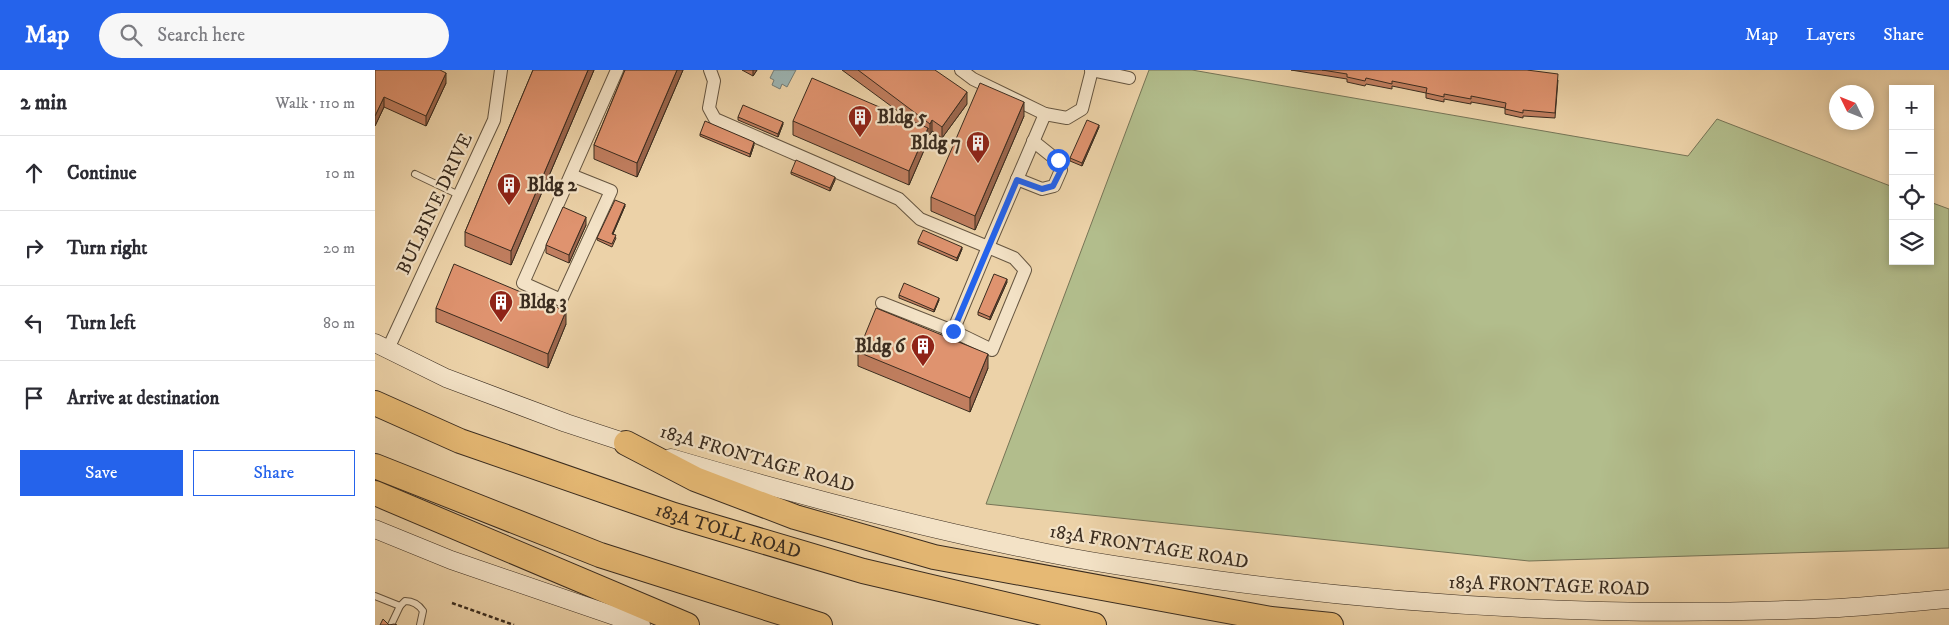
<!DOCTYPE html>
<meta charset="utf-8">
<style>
body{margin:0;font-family:"IM FELL DW Pica",serif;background:#f7f7f7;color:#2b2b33}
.controls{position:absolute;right:15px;top:15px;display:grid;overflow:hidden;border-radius:0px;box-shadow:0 2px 8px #0003}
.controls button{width:45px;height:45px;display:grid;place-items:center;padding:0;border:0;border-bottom:1px solid #e1e1e2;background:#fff;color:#2b2b33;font:25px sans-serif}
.compass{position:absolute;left:1454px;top:15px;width:45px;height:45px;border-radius:50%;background:#fff;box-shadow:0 2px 8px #0003;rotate:313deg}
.stop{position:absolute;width:15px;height:15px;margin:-11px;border:4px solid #2563eb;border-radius:50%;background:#fff}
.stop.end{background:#2563eb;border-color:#fff;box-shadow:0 1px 5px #0008}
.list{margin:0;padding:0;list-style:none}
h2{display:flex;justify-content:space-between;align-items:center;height:65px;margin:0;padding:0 20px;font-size:21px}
h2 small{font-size:16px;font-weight:400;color:#7c7c81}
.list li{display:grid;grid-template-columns:32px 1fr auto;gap:15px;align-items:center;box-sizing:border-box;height:75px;padding:0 20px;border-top:1px solid #e1e1e2}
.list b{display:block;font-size:19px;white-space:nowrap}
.list em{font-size:16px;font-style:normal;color:#7c7c81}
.actions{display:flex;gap:10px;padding:15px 20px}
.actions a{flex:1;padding:11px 0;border:1px solid #2563eb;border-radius:0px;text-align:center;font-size:18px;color:#2563eb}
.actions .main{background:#2563eb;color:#fff}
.icon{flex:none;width:28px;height:28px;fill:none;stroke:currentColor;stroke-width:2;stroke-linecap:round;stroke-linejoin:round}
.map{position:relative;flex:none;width:1574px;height:555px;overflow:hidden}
header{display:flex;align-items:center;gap:30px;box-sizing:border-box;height:70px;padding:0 25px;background:#2563eb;color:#fff}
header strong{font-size:24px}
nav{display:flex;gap:28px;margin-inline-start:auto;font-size:18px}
.search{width:350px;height:45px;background:#f7f7f7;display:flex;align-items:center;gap:12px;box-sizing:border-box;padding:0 18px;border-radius:28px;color:#7c7c81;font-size:19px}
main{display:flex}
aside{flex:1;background:#fff}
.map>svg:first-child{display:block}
.green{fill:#b2bd8c;stroke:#767456}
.water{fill:#9db5b3;stroke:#757e78}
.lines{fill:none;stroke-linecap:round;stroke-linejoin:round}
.lane-casing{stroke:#665641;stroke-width:8}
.street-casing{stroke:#665641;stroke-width:14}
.secondary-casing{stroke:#3a2c1f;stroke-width:19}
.highway-casing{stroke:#3a2c1f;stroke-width:26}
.path{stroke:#3a2c1f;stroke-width:2.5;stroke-dasharray:4 2.5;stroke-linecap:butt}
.lane{stroke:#f3e2c6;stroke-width:6}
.street{stroke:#f3e2c6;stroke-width:12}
.secondary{stroke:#f3e2c6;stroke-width:18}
.highway{stroke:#e6b974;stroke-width:24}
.wall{fill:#c07e5f;stroke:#3a2c1f}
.shaded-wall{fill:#9c674e;stroke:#3a2c1f}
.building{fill:#df936f;stroke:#3a2c1f}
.route{stroke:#2563eb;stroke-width:6}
.labels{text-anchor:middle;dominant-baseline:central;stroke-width:4.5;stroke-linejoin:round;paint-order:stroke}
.poi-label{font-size:19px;font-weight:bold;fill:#3a2c1f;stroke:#f3e2c6;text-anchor:start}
.street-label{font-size:19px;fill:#3a2c1f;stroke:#f3e2c6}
</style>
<header>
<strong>Map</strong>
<div class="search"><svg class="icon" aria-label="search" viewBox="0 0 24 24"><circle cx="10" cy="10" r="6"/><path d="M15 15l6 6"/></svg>Search here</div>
<nav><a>Map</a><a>Layers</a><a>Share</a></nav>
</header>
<main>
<aside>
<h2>2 min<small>Walk · 110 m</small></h2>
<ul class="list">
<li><svg class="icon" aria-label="ahead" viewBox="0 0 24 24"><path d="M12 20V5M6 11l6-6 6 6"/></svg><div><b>Continue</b></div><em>10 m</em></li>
<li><svg class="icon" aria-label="right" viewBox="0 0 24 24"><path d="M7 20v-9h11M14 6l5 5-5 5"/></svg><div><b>Turn right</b></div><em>20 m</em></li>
<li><svg class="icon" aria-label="left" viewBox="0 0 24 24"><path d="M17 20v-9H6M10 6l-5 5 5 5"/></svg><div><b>Turn left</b></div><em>80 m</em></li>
<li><svg class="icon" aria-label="arrive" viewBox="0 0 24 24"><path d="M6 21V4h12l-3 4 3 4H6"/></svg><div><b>Arrive at destination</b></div></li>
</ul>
<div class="actions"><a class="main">Save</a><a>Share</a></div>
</aside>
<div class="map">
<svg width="1574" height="555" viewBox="0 0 1574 555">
<rect width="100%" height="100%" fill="#ecd2a8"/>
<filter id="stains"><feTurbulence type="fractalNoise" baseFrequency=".004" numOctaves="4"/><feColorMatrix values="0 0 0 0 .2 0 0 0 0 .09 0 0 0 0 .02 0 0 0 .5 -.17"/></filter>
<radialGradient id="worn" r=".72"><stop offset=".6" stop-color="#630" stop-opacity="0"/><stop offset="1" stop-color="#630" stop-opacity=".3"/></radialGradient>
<!-- green -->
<path class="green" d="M774,0H817L1313,86L1342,49L1518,117V191H1555V132L1574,139V478L1154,491L611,434Z"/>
<!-- water -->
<path class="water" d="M399,0H421L412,17L407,14L405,19L397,15L399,10L395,8Z"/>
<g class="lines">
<!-- lane casing -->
<g class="lane-casing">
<g id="lane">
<path d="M40,104L84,125"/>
<path d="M0,526L25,536"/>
<path d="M16,555L25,536L30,531C38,531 44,535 48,541L45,555"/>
</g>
</g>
<!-- street casing -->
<g class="street-casing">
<g id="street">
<path d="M335,0L339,11L334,38L340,49L524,129L545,149L613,177L670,44L692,48L707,39L717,0"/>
<path d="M586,0L598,9L670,44"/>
<path d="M716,0L754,8"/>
<path d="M196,105L236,121L186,230L148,213L242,0"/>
<path d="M642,109L667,119L679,116L686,100L683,91L658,71"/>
<path d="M507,233L578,261L613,177L639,188L650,200L617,280L578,261"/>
<path d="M13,279L119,50L126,0"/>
</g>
</g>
<!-- secondary casing -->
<g class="secondary-casing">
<g id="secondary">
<path d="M0,273L71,308L191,353L261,376"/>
<path d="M296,388C412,422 529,454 648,478C712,492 777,501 841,510C1047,538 1256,548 1464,538C1501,536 1537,532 1574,529"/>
<path d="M0,459L76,490L266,555"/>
</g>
</g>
<!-- highway casing -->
<g class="highway-casing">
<g id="highway">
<path id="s1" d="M0,333L85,371L299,445L488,501L719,555"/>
<path d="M251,373L320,409L420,447L559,487L896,549L956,555"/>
<path d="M0,396L225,485L445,555"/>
<path d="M0,423L312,555"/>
</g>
</g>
<!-- path -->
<path class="path" d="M77,533L139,555"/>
<!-- lane -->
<use href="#lane" class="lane"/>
<!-- street -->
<use href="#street" class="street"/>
<!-- secondary -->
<use href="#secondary" class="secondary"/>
<!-- highway -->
<use href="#highway" class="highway"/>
</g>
<!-- wall -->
<g class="wall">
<path d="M0,0L71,13L51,56L9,37L0,56Z"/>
<path d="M158,0H219L136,195L90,176V162Z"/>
<path d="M250,0H308L262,107L219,89V75Z"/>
<path d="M367,0H382L378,6Z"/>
<path d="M467,0H560L592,34L567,68L557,61L555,65L553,63V71L534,115L418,65V51L535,50Z"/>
<path d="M916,0H1152L1183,10L1180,48L1148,46V48L1130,44V38L1096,32V34L1069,29V32L1051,28V23L1017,16V19L991,14L990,16L972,12V9Z"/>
<path d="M649,46L600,160L556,141V127Z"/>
<path d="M363,47L408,54L403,67L363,50Z"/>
<path d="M724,57L707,96L695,91V88Z"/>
<path d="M325,64L379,75L375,87L325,66Z"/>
<path d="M416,102L460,110L455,121L416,104Z"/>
<path d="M250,136L238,164L241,168L237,177L222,170V168Z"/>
<path d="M211,155L194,193L171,183V175Z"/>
<path d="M543,171L587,179L582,191L543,174Z"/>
<path d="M632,212L615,250L603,245V242Z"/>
<path d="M524,225L564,230L559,242L524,228Z"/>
<path d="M61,238L191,254L173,298L61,252Z"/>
<path d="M483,282L613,298L595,342L483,296Z"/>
</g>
<!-- shaded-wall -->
<g class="shaded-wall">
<path d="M213,0H219L136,195V181Z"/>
<path d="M302,0H308L262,107V93Z"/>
<path d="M378,0H382L378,6Z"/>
<path d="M71,3V13L51,56V46Z"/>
<path d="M592,22V34L567,68V57Z"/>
<path d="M9,27V37L0,56V46Z"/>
<path d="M649,32V46L600,160V146Z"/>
<path d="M557,50V61L555,65V54Z"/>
<path d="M408,52V54L403,67V64Z"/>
<path d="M724,55V57L707,96V93Z"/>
<path d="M553,58V71L534,115V101Z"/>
<path d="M379,72V75L375,87V84Z"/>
<path d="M460,107V110L455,121V118Z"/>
<path d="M250,134V136L237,166V164Z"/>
<path d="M211,147V155L194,193V185Z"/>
<path d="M587,177V179L582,191V188Z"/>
<path d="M632,209V212L615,250V247Z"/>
<path d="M564,228V230L559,242V240Z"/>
<path d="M191,241V254L173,298V284Z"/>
<path d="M613,284V298L595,342V328Z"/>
</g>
<!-- building -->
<g class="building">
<path d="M0,0H65L71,3L51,46L9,27L0,46Z"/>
<path d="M158,0H213L136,181L90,162Z"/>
<path d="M250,0H302L262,93L219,75Z"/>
<path d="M483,0H560L592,22L567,57L557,50L555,54Z"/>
<path d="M947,0H1152L1183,4L1180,43L1148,40V43L1130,39L1131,33L1096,26V29L1069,24V27L1051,23L1052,18L1017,11V14L991,8L990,11L972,7V4Z"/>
<path d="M437,8L553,58L534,101L418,51Z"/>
<path d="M605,13L649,32L600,146L556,127Z"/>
<path d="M368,35L408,52L403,64L363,47Z"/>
<path d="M712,50L724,55L707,93L695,88Z"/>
<path d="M330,51L379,72L375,84L325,64Z"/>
<path d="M421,90L460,107L455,118L416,102Z"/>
<path d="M240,130L250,134L237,164L241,165L237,174L222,168Z"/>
<path d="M188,137L211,147L194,185L171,175Z"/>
<path d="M548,160L587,177L582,188L543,171Z"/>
<path d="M79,194L191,241L173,284L61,238Z"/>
<path d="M619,204L632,209L615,247L603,242Z"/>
<path d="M529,213L564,228L559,240L524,225Z"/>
<path d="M501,238L613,284L595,328L483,282Z"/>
<path d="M8,549L14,555L19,554L22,555H5Z"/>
</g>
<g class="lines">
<!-- route -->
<path class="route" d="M578,261L642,110L667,119L678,116L686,100L683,90"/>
</g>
<!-- icons -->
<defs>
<g id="building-pin" transform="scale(1.25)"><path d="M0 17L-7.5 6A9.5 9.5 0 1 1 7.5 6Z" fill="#8f2418" stroke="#f3e2c6"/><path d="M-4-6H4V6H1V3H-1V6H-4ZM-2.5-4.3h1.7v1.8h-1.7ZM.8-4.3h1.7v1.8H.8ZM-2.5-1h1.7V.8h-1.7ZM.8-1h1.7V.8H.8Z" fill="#fff"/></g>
</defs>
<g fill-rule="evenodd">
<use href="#building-pin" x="485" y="47"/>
<use href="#building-pin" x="603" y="73"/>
<use href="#building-pin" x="134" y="115"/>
<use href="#building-pin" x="126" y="232"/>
<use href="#building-pin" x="548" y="276"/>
</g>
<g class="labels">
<!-- poi labels -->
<g class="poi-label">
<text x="502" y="47">Bldg 5</text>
<text x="586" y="73" text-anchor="end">Bldg 7</text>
<text x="152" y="115">Bldg 2</text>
<text x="144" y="232">Bldg 3</text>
<text x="530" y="276" text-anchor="end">Bldg 6</text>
</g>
<!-- street labels -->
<g class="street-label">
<text transform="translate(60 134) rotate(-65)">BULBINE DRIVE</text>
<text transform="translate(382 389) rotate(16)">183A FRONTAGE ROAD</text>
<text stroke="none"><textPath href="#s1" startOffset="376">183A TOLL ROAD</textPath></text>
<text transform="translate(774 477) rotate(9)">183A FRONTAGE ROAD</text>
<text transform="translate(1174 516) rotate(2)">183A FRONTAGE ROAD</text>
</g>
</g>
<rect width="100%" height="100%" filter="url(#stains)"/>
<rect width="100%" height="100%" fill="url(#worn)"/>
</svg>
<div class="controls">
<button>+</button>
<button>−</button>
<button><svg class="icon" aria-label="locate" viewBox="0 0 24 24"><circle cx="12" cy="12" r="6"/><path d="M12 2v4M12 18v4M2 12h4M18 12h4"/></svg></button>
<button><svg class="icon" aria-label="layers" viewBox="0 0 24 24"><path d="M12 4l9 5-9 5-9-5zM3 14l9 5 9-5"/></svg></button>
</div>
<svg class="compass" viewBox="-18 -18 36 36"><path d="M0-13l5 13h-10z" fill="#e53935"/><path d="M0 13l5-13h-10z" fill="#7c7c81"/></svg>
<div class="stop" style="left:683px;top:90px"></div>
<div class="stop end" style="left:578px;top:261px"></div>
</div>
</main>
